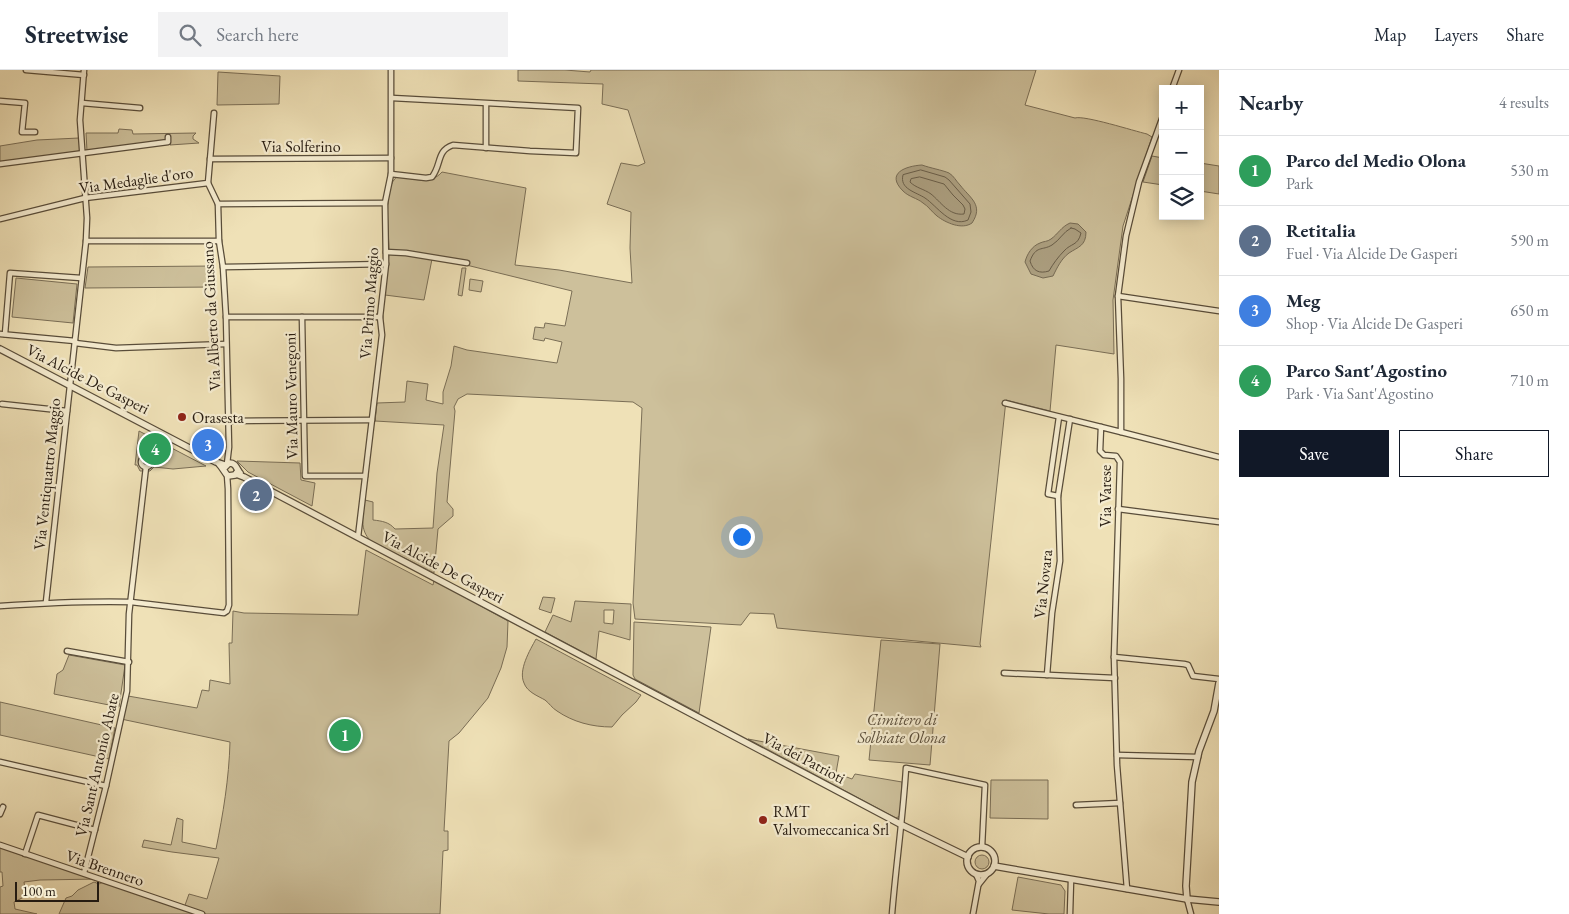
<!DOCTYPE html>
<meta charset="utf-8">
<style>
body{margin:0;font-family:"EB Garamond",serif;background:#f2f2f3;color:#1f2937}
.controls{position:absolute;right:15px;top:15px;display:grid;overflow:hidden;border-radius:0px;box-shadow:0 2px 12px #0003}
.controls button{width:45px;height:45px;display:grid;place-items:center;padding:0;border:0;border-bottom:1px solid #e0e1e3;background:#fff;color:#1f2937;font:25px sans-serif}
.scale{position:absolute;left:15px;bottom:12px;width:84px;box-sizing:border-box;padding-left:5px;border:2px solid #271c11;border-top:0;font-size:14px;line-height:18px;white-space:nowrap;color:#271c11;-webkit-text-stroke:4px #f5ecd0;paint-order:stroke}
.you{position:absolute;left:741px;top:466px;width:18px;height:18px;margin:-12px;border:4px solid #fff;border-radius:50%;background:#1a73e8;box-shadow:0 0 0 8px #1a73e833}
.badge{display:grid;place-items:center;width:32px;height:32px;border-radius:50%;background:#111827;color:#fff;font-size:16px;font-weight:700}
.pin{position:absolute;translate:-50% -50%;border:2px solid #fff;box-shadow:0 1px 5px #0006}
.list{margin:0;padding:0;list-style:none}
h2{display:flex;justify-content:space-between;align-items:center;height:65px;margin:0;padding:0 20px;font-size:21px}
h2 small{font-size:16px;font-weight:400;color:#747a83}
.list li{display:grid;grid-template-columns:32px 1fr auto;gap:15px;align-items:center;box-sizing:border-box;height:70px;padding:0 20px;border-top:1px solid #e0e1e3}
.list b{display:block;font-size:19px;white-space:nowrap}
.list p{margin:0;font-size:16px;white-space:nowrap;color:#747a83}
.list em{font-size:16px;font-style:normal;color:#747a83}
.actions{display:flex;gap:10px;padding:15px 20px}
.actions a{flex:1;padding:11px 0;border:1px solid #111827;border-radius:0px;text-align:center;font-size:18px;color:#111827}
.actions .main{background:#111827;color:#fff}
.icon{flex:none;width:28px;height:28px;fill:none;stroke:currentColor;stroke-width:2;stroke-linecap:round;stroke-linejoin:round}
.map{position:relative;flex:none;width:1219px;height:844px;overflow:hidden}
header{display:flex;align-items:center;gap:30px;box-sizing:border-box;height:70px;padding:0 25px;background:#fff;border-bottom:1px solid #e0e1e3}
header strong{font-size:24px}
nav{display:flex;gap:28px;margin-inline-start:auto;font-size:18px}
.search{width:350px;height:45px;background:#f2f2f3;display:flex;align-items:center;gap:12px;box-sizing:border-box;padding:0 18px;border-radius:0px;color:#747a83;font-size:19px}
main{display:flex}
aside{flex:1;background:#fff}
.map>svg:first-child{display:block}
.green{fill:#cdc09b;stroke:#7a6e56;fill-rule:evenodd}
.water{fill:#ab9e7f;stroke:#766a53}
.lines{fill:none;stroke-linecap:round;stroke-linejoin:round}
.shore{stroke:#695d48;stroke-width:1}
.minor-casing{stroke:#594d3a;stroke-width:7}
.tertiary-casing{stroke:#594d3a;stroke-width:8}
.minor{stroke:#f5ecd0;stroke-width:4.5}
.tertiary{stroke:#f5ecd0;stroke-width:5.5}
.poi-dot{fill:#8f2418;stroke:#f5ecd0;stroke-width:2}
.labels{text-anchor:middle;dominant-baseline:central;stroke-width:4.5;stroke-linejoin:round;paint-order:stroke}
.street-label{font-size:16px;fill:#271c11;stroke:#f5ecd0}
.poi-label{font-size:16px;fill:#271c11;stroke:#f5ecd0;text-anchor:start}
.park-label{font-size:16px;font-style:italic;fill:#594d3a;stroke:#f5ecd0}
</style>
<header>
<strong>Streetwise</strong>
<div class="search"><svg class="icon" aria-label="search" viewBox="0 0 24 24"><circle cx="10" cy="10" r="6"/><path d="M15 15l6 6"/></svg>Search here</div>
<nav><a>Map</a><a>Layers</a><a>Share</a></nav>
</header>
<main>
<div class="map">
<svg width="1219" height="844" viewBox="0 0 1219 844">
<rect width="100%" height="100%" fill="#efe1b7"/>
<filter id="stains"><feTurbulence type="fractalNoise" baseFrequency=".004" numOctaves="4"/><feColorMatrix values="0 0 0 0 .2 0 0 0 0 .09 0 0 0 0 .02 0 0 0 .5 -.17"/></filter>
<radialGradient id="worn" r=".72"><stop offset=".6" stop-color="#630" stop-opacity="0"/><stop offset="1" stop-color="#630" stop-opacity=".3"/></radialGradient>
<!-- green -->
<g class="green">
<path d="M518,0H565L590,2L591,0H1036L1025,35L1075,48C1084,45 1134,61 1147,64L1152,67L1123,156L1113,230L1114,284L1056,275L1050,341L1006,330L980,574L981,577L777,558L774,544L750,543L741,555L635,549L633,533L642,338L633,332L467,324L458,329L454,337L455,341L447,432L453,439V446L438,459L434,503L371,471C359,460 363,445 365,430L373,432V450C382,451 389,452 395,459L433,458L437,403L444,355L375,351L377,333L405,332L407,311L428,314L426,330L443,334V322L451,296L454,276L467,280L557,293L562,272L545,268L544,271L533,269L535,257L544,258L545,253L565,256L572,221L450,191L389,180C389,163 382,116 398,106C413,109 431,115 442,102L526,118L515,195L559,200L632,213L630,178L631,142L607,134L621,93L638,96L645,93L628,40L602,34L603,14L518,11Z"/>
<path d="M218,2L280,6L279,34L217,35Z"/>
<path d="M119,59L132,60L133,64L196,63L193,66V69L199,73L170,75V71L87,81L86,63H118Z"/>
<path d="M79,68L80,81L0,93V76L37,70Z"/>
<path d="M1152,86L1163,88V115L1143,112Z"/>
<path d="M1200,93L1219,96V124L1200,121Z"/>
<path d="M389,184H407L432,189L424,230L385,225Z"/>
<path d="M215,196L216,217L85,218L88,197Z"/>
<path d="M462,198H466L462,226L458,225Z"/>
<path d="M16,208L77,214L73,253L12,247Z"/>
<path d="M470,209L483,211L481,222L469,220Z"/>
<path d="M139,361L206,396L173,399L154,397L150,401H140L137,395H135Z"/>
<path d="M237,391L300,393L301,410L315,413L312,436L248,402Z"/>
<path d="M366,480L433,515L434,510L508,551L507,577L501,598L488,628L459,663L449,671L444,761H448V780L443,781L440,844H59L66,828L72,826L78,820L94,812L99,814L105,811L184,838L189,824L207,829L219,788L172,782L142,777L144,770L171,775L177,748L183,750L182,772L216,779C223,744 229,709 230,672L121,649L128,626L197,638L202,620L209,621L210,610L230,614L229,573H232L233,541L244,543L358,545Z"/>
<path d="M543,527L555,528L551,543L539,539Z"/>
<path d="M575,531L631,534L630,570L599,561L596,589L545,562L553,545L571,552ZM604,540H614L613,554L604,553Z"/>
<path d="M634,552L711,557L699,643L635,609L633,605Z"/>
<path d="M536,569L641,625L636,632L622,645L612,657C592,657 573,652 557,641C552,638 549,633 545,630C538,626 527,622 524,613C518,600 530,580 536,569Z"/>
<path d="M881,570L940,574L930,695L869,690Z"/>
<path d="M69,585L125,595L119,637L54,624L57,604L63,600Z"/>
<path d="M0,632L115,658L109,689L0,665Z"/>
<path d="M748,669L839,686L836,703L852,709L855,704L902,712L900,746L896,748Z"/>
<path d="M991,710H1048V749L990,748Z"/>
<path d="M0,776L99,809L40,810L24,812L26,826L14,832L15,839L37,844H0V817L3,816L2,802H0Z"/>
<circle cx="982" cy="792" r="7"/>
<path d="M1018,807L1061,815L1065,821L1064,844H1049L1012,840Z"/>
</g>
<!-- water -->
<g class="water">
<path d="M922,95C930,98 942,100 949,103C954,106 956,111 960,115C970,128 984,135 972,153C962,160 946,153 937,146C932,142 928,136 923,133C917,128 909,127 903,121C885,103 906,96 922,95Z"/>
<path d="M1070,153L1078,154L1086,162C1086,176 1078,177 1069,183C1061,189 1057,198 1053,206L1043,208L1031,204L1025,192C1027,184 1032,176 1040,173C1044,171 1047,172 1051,169C1058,164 1061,157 1070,153Z"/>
</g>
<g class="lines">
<!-- shore -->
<g class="shore">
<path d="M921,100L945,107L949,110L970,134L971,142L968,150C951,158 937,136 925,128C916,122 899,119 903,105Z"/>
<path d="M920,107L944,114L953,125L963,135L965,139L964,144C949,146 941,132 931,124C924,119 916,118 910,112L911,109Z"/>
<path d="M1071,158L1075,159L1081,163C1078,176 1071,173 1064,181C1058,187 1053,194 1049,201C1039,204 1033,201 1030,191C1036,175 1042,181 1052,175C1060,170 1063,162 1071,158Z"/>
</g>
<!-- minor casing -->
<g class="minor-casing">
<g id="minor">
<path d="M26,0L84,5"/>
<path d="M1172,19L1179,0"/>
<path d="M0,31L25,33L22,62H35"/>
<path d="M82,33L140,38"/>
<path d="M486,78V34"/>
<path d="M210,89L391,88"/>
<path d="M0,94L168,72V67"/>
<path d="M391,104L426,108L432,107C442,94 436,81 453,75L530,81L576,83L578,38L392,28"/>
<path d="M208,113L218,134L219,171L223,197L226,247L229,377L227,394"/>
<path d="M218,134L385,133"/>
<path d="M0,149L85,128L208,113L214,43"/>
<path d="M86,171H219"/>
<path d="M386,182L406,183L467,193"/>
<path d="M223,197L386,194"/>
<path d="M1118,226L1219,241"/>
<path d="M226,247H380"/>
<path d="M302,247L305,406H365"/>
<path d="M0,264L75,271"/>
<path d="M5,264L10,203L81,208"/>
<path d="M75,273L116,278L226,274"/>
<path d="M1005,333L1101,357"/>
<path d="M2,334L67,341"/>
<path d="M229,351L372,350"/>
<path d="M1121,362L1219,387"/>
<circle cx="146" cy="392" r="5"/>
<path d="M1058,426L1048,424L1059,347"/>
<path d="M1118,439L1219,452"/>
<path d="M358,467L382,265L380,247L386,194L385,133L391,104V0"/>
<path d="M46,532L86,171L87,148L80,50L84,0"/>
<path d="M0,536C44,533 87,531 131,532L224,543L227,541L229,535L228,419L227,405"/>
<path d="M67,581L129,592"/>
<path d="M1114,587L1184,594L1188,595L1193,606L1219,609"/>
<path d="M1004,603L1115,608"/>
<path d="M1047,605L1052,543L1060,491L1058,426L1070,349"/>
<path d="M1117,685L1198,687"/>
<path d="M0,692L106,716"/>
<path d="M1076,735L1120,733"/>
<path d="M0,744L3,737"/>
<path d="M0,775L202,844"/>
<path d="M25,784L38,745L95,760"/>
<path d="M84,803L106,716L127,621L129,544L146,397"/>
<path d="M979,814L987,804"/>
<path d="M1127,819L1117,695L1114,587L1120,392L1116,386L1104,385L1100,381L1101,357L1121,362V309L1118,226L1126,166L1139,112L1163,46"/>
<path d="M1187,829L1191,844"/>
<path d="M892,844C896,795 903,747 906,698L985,715L982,777"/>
<path d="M973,844L979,811L976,804"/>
<path d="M1070,844L1071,810"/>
</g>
</g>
<!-- tertiary casing -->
<g class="tertiary-casing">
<g id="tertiary">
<path d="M0,279L216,392L225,395"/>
<path d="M219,394C223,398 224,402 228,406L235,405L238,401"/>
<path d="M225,397L229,393C237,393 236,399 240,403"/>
<path d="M236,404L244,407L902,755L968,787"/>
<circle cx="981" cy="791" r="14"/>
<path d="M994,796L1187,829L1219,832"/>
<path d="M1187,829L1186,816L1192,712L1199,681L1214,641L1219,613"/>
</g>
</g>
<!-- minor -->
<use href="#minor" class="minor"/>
<!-- tertiary -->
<use href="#tertiary" class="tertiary"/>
</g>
<!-- markers -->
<g class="poi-dot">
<circle cx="182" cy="347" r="5"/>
<circle cx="763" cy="750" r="5"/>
</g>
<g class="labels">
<!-- street labels -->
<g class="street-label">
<text x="301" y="76">Via Solferino</text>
<text transform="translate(136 110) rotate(-8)">Via Medaglie d'oro</text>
<text transform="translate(369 233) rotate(-86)">Via Primo Maggio</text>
<text transform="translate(211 246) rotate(-93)">Via Alberto da Giussano</text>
<text transform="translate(88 309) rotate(27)">Via Alcide De Gasperi</text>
<text transform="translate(291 326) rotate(-91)">Via Mauro Venegoni</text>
<text transform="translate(47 404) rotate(-84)">Via Ventiquattro Maggio</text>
<text transform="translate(1105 426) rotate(-90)">Via Varese</text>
<text transform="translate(443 497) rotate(28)">Via Alcide De Gasperi</text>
<text transform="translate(1043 514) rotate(-84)">Via Novara</text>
<text transform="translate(804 688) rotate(28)">Via dei Patrioti</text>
<text transform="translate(97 695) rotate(-77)">Via Sant'Antonio Abate</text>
<text transform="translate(105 798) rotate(19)">Via Brennero</text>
</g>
<!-- poi labels -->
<g class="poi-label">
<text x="192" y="347">Orasesta</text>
<text x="773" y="741">RMT<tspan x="773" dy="18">Valvomeccanica Srl</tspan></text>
</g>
<!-- park labels -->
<g class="park-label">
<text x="902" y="649">Cimitero di<tspan x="902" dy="18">Solbiate Olona</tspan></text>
</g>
</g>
<rect width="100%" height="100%" filter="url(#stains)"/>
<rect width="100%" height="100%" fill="url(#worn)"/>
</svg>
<div class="controls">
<button>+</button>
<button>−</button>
<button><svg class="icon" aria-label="layers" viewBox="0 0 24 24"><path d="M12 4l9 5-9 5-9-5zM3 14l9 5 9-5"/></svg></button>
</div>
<div class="scale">100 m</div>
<div class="you"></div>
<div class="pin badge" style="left:345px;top:665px;background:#2e9e5b">1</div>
<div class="pin badge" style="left:256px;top:425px;background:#5c6f8a">2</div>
<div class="pin badge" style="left:208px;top:375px;background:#3f7fe0">3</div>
<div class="pin badge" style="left:155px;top:379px;background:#2e9e5b">4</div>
</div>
<aside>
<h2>Nearby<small>4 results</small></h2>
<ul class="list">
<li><span class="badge" style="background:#2e9e5b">1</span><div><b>Parco del Medio Olona</b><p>Park</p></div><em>530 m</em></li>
<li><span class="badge" style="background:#5c6f8a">2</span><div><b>Retitalia</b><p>Fuel · Via Alcide De Gasperi</p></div><em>590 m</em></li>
<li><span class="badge" style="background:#3f7fe0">3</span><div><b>Meg</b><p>Shop · Via Alcide De Gasperi</p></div><em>650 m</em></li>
<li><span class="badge" style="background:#2e9e5b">4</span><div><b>Parco Sant'Agostino</b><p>Park · Via Sant'Agostino</p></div><em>710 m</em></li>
</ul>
<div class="actions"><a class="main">Save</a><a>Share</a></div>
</aside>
</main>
